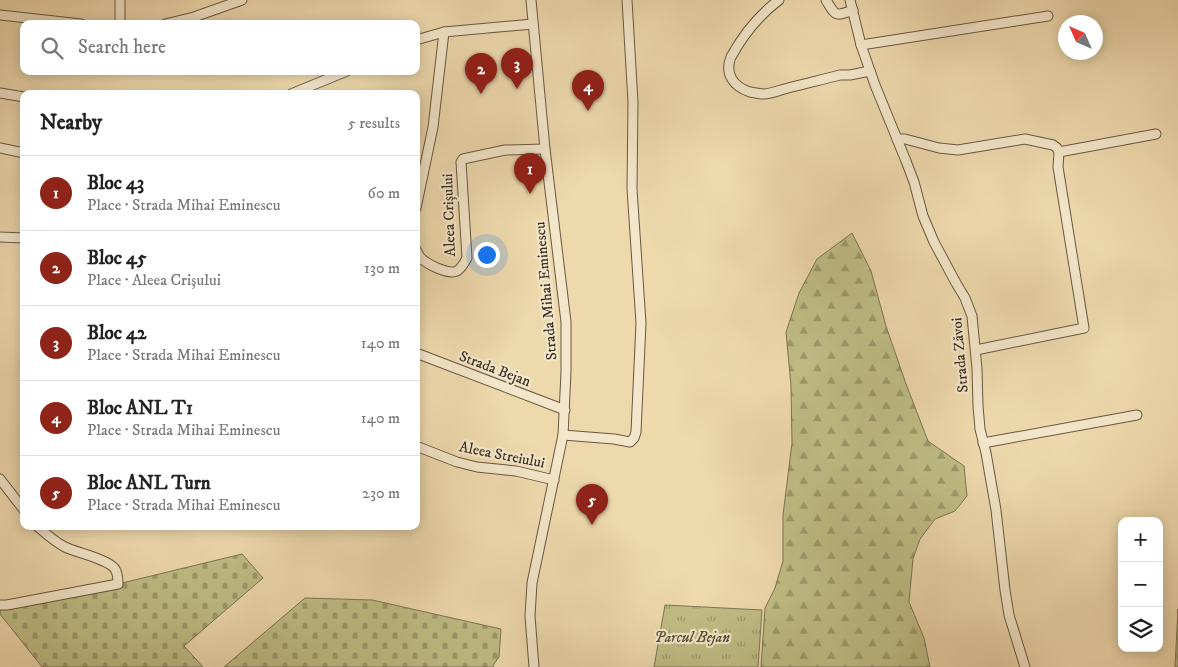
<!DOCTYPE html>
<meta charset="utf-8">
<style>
body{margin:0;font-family:"IM FELL DW Pica",serif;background:#f2f2f2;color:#222}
.controls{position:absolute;right:15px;bottom:15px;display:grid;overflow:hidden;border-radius:10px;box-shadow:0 2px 12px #0003}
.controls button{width:45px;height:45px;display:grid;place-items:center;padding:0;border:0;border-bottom:1px solid #e0e0e0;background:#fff;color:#222;font:25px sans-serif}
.compass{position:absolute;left:1058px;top:15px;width:45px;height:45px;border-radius:50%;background:#fff;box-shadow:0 2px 12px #0003;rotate:315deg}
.you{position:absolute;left:486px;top:254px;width:18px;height:18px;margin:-12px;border:4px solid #fff;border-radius:50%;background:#1a73e8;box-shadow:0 0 0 8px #1a73e833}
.badge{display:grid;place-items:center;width:32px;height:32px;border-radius:50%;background:#8f2418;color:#fff;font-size:16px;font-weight:700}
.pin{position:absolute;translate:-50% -41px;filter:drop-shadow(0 1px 2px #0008)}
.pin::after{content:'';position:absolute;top:26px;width:18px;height:15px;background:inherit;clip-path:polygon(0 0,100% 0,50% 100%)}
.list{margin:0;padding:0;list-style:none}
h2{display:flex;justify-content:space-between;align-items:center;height:65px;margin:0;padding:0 20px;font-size:21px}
h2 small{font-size:16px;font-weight:400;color:#767676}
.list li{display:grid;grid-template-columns:32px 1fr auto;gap:15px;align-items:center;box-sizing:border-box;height:75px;padding:0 20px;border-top:1px solid #e0e0e0}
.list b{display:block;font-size:19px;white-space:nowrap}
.list p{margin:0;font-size:16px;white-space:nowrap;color:#767676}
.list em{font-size:16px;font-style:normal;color:#767676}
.icon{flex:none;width:28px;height:28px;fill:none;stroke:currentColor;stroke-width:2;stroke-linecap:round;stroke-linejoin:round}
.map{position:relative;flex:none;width:1178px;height:667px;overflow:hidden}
.search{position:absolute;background:#fff;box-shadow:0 2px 12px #0003;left:20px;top:20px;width:400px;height:55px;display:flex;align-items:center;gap:12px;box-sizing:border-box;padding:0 18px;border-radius:10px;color:#767676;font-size:19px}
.panel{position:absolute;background:#fff;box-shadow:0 2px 12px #0003;left:20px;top:90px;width:400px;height:440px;border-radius:10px}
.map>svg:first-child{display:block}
.grass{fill:url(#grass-tufts);stroke:#7c7554}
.forest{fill:url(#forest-firs);stroke:#7c7554}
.cemetery{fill:url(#cemetery-stones);stroke:#7c7554}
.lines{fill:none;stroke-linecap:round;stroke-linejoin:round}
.minor-casing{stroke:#665845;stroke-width:11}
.minor{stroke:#f4e6ca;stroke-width:9}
.labels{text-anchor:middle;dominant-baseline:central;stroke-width:4.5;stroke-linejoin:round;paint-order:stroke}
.street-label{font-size:15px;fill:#392d22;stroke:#f4e6ca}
.park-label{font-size:15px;font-style:italic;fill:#544a36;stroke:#f4e6ca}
</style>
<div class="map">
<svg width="1178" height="667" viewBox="0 0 1178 667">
<defs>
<pattern id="grass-tufts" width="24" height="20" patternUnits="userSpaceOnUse" patternTransform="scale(1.25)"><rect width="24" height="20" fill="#c0bd85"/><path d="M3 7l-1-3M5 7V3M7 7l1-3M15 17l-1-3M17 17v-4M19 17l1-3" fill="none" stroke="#9d9a6c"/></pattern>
<pattern id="forest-firs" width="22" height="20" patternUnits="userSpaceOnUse" patternTransform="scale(1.25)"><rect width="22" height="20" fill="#c0bd85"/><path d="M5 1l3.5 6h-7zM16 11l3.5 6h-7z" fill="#9d9a6c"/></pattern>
<pattern id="cemetery-stones" width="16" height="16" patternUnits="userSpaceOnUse" patternTransform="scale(1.25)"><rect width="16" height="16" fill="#c0bd85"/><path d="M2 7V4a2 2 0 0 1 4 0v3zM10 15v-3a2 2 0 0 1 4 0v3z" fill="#9d9a6c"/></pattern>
</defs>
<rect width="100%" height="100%" fill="#eed9ad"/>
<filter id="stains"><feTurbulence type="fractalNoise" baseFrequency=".004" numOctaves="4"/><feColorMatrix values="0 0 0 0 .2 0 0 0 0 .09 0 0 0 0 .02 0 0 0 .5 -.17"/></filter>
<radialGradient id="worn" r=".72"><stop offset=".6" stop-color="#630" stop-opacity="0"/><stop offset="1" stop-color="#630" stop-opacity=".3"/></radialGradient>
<!-- grass -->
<g class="grass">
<path d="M665,605L762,610L758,667H654Z"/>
<path d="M1178,609V667H1175Z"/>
</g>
<!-- forest -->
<path class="forest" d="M852,233L871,271L886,326L906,384L928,441L964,466L967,496L955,511L935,519L920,539L913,559L909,602L924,638L930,667H761L765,608L775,588L783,561V515L792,443L791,386L786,332L799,293L817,259Z"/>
<!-- cemetery -->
<g class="cemetery">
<path d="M242,554L263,578L184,646L203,667H42L0,614V610L118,584Z"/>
<path d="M305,598L372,600L501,629L499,657L494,664L493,667H224Z"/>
</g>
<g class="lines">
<!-- minor casing -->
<g class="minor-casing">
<g id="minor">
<path d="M120,0V24"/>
<path d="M531,0L545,149L566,322V372L563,435L532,583L530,616L534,667"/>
<path d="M779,0C759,15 743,35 731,57C724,74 734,87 750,92C755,93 760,94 765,94C773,93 780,90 788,88C805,84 823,79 840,75H850L870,71"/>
<path d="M826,0C836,16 834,17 853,10"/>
<path d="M850,0L861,45L875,85L906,161L914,182L923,216L934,242L956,283L965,298L972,316L977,369L978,406L980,429L986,453L996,510L1005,590L1009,615L1025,667"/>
<path d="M0,15L81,24"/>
<path d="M165,24L194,17L242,0"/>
<path d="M416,40L444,32L533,24"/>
<path d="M861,45L1048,16"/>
<path d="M0,93L24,97"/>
<path d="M291,94L347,71"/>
<path d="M897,139H905L939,148L958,150L1025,139L1053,145L1057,148L1059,152L1156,134"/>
<path d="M0,148L24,153"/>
<path d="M416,208L433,127L444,32"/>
<path d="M0,237L24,238"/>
<path d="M416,250C418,252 418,255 420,257C426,264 448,275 457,271C462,268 464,263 467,258L461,162L463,159L505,150L545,149"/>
<path d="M976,350L1084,328L1058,167L1059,152"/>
<path d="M416,353L565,410"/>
<path d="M563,435L614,439L630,442L634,438L636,432L641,323L632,189L633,102L627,0"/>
<path d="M983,443L1137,415"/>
<path d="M416,446L457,462L477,467L516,471L554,480"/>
<path d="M0,479L24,510"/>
<path d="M0,605H7L118,584C118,579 118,574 115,569C108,559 77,553 65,547C55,542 46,534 37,526"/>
</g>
</g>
<!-- minor -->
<use href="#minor" class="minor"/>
</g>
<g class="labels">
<!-- street labels -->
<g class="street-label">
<text transform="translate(449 215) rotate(-92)">Aleea Crișului</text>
<text transform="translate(546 291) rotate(-95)">Strada Mihai Eminescu</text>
<text transform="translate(960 355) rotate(-95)">Strada Zăvoi</text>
<text transform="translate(495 369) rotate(21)">Strada Bejan</text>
<text transform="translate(502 455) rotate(11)">Aleea Streiului</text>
</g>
<!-- park labels -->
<g class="park-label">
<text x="692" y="637">Parcul Bejan</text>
</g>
</g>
<rect width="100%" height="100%" filter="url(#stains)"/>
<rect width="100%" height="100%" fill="url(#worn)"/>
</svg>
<div class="controls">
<button>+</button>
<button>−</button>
<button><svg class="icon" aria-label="layers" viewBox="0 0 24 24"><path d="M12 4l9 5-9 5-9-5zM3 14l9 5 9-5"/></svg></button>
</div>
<svg class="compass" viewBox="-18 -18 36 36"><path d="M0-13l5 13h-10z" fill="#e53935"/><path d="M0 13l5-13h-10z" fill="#767676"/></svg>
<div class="you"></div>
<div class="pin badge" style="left:530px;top:194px">1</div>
<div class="pin badge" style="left:481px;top:94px">2</div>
<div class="pin badge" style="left:517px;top:89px">3</div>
<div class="pin badge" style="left:588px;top:111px">4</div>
<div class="pin badge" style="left:592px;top:525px">5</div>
<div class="search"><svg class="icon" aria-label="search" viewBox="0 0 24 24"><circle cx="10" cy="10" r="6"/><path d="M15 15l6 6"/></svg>Search here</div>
<section class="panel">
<h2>Nearby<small>5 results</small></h2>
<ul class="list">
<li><span class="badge">1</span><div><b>Bloc 43</b><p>Place · Strada Mihai Eminescu</p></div><em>60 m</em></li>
<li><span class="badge">2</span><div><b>Bloc 45</b><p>Place · Aleea Crișului</p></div><em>130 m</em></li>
<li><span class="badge">3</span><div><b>Bloc 42</b><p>Place · Strada Mihai Eminescu</p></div><em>140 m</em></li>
<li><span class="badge">4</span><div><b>Bloc ANL T1</b><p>Place · Strada Mihai Eminescu</p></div><em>140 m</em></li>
<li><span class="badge">5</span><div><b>Bloc ANL Turn</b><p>Place · Strada Mihai Eminescu</p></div><em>230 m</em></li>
</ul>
</section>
</div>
